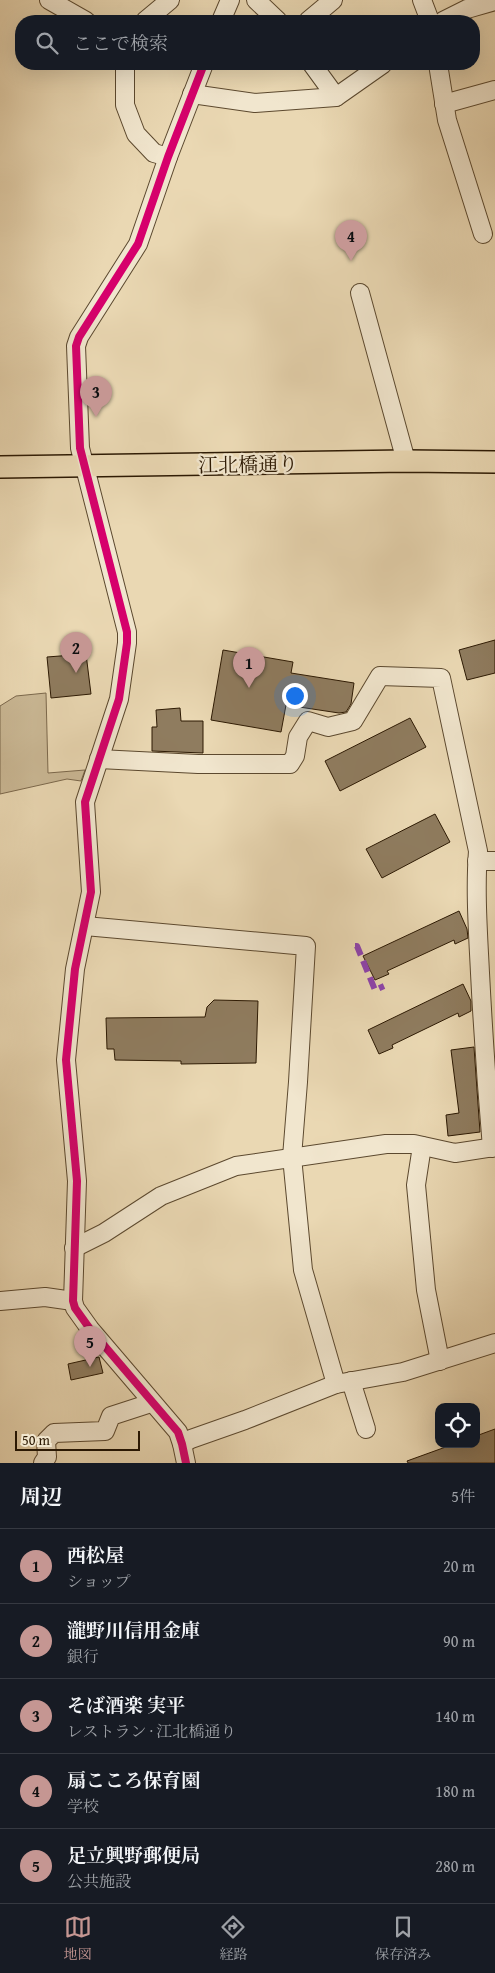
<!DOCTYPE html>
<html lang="ja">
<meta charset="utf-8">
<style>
body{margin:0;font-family:"Gentium Book Plus","Noto Serif JP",serif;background:#20242c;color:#f1f3f6}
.controls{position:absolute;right:15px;bottom:15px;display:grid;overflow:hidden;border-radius:10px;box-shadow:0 5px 20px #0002}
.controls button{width:45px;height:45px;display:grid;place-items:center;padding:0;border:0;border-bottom:1px solid #363941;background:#171b24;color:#f1f3f6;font:25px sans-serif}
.scale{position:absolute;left:15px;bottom:12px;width:125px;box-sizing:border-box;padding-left:5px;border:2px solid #2c1903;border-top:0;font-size:14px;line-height:18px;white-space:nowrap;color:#2c1903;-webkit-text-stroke:4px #f1e6ce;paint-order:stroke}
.you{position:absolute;left:294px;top:695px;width:18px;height:18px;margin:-12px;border:4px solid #fff;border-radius:50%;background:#1a73e8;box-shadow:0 0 0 8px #1a73e833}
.badge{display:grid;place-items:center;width:32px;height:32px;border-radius:50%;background:#c59692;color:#111;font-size:16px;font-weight:700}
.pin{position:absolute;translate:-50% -41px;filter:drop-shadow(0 1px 2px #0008)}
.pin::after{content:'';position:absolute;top:26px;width:18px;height:15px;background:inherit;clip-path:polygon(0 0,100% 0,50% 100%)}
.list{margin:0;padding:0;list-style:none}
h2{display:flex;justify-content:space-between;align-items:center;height:65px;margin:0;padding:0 20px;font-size:21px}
h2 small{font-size:16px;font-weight:400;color:#9ea1a6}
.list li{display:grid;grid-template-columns:32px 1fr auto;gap:15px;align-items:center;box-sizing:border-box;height:75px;padding:0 20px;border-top:1px solid #363941}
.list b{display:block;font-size:19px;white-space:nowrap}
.list p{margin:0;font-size:16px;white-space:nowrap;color:#9ea1a6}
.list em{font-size:16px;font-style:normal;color:#9ea1a6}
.icon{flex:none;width:28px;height:28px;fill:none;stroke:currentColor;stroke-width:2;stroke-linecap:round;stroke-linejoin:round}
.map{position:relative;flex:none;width:495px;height:1463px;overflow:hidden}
.search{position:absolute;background:#171b24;box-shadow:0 5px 20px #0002;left:15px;right:15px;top:15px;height:55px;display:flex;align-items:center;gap:12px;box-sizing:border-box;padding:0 18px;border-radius:20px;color:#9ea1a6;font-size:19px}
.sheet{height:440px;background:#171b24}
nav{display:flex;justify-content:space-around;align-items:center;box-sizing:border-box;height:70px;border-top:1px solid #363941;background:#171b24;font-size:14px;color:#9ea1a6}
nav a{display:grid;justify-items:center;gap:2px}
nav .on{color:#c59692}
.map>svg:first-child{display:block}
.green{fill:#cab895;stroke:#7b684c}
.building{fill:#8f7c5f;stroke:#2c1903}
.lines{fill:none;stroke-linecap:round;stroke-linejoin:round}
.minor-casing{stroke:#5c492f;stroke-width:20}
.major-casing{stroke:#2c1903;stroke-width:24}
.minor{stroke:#f1e6ce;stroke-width:18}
.major{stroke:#ead8b3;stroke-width:21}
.quiet{stroke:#8e44ad;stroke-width:6;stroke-dasharray:12 6;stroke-linecap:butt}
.cycleway-casing{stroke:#f1e6ce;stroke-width:11}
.cycleway{stroke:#d6006c;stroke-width:8}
.labels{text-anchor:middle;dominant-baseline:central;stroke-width:4.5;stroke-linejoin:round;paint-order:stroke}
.street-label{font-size:20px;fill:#2c1903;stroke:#f1e6ce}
</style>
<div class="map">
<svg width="495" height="1463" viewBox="0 0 495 1463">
<rect width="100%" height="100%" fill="#ead8b3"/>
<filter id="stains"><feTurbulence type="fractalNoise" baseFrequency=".004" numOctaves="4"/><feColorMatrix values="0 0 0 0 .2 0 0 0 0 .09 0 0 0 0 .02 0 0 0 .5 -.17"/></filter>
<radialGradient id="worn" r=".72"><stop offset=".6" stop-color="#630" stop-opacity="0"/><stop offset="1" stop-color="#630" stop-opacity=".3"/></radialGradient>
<!-- green -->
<path class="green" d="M46,693L48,773L85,770L81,781L67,779L0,794V706L16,696Z"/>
<!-- building -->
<g class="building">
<path d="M495,640V673L467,680L459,650Z"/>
<path d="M223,650L293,662L291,673L354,683L351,704L346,712L339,713L286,705L281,732L211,720Z"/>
<path d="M86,654L91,694L51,698L47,657Z"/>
<path d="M180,708L181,721H203V753L152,751V727H157L156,710Z"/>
<path d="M410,718L426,747L340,791L325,761Z"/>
<path d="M435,814L450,842L382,878L366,849Z"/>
<path d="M459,911L467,929L468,938L455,944L454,940L387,971L389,974L375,980L363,956Z"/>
<path d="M463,984L471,1001V1011L459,1017L458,1013L392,1045L393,1048L379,1054L368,1030Z"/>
<path d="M214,1000L258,1001L256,1063L181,1064V1061L115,1060L114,1049H107L106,1018L205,1017L207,1007Z"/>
<path d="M474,1047L480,1132L448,1136L446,1115L459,1113L451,1050Z"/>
<path d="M99,1357L103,1373L71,1380L68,1364Z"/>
<path d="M495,1429V1463H408L407,1461L454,1444H476V1436Z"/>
</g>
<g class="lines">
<!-- minor casing -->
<g class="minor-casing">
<g id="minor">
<path d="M49,0L86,21"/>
<path d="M256,0L278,21"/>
<path d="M422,0L430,21"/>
<path d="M145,21L170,0"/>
<path d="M221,21L230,0"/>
<path d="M308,21L333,0"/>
<path d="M443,21L467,9L495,1"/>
<path d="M125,64V105L136,134L154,153L168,157"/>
<path d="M312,64L336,97"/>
<path d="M438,64L447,120L483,234"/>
<path d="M192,94L255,103L336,97L383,64"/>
<path d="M444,104L495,90"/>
<path d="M360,293L406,461"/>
<path d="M99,759L198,764H290L295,756L298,737L308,721L328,727L353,721L380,676L441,678L478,851C475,891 478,932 480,973C483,1031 487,1090 492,1148"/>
<path d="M477,861H495"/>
<path d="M85,926L306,946L298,1082L292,1157L303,1270L336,1384"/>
<path d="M422,1146L416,1185L426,1290L440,1361"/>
<path d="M74,1248L104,1233L161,1196L236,1166L386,1144H414L455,1153L495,1147"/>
<path d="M0,1301L45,1297L73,1301"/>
<path d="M351,1381L366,1429"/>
<path d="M182,1444L191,1439L245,1420L336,1384L403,1372L495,1343"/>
<path d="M43,1463L47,1457L46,1441L54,1433L105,1431L111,1416L151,1403"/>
<path d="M186,1463L182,1444L178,1432L90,1329L75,1308L73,1301L77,1181L66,1060L75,969L91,892L85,802L119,699L127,643V632L80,448L76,346L79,337L138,244L168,157L204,64"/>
</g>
</g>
<!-- major casing -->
<g class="major-casing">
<path id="major" d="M0,467L406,461L495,462"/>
</g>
<!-- minor -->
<use href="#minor" class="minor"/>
<!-- major -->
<use href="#major" class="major"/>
<!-- quiet -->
<path class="quiet" d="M355,946H357L375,990L384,986"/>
<!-- cycleway casing -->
<g class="cycleway-casing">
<path id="cycleway" d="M186,1463L182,1444L178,1432L90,1329L75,1308L73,1301L77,1181L66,1060L75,969L91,892L85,802L119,699L127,643V632L80,448L76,346L79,337L138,244L168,157L204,64"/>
</g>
<!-- cycleway -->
<use href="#cycleway" class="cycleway"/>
</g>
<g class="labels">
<!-- street labels -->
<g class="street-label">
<text transform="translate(248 464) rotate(-1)">江北橋通り</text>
</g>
</g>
<rect width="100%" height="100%" filter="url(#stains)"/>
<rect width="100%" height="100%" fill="url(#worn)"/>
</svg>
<div class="controls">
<button><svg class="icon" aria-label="locate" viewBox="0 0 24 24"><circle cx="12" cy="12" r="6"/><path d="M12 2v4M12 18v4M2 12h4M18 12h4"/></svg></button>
</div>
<div class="scale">50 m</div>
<div class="you"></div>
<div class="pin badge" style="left:249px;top:688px">1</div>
<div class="pin badge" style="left:76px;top:673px">2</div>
<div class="pin badge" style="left:96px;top:417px">3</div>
<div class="pin badge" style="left:351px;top:261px">4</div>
<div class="pin badge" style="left:90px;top:1367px">5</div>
<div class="search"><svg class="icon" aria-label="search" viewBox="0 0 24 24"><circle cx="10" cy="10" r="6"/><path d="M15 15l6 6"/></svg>ここで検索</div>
</div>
<section class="sheet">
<h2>周辺<small>5件</small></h2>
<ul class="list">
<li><span class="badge">1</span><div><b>西松屋</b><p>ショップ</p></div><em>20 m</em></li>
<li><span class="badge">2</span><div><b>瀧野川信用金庫</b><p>銀行</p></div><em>90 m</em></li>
<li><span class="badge">3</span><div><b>そば酒楽 実平</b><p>レストラン · 江北橋通り</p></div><em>140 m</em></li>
<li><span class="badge">4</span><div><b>扇こころ保育園</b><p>学校</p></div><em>180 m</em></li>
<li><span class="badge">5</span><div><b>足立興野郵便局</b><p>公共施設</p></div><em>280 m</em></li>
</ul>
</section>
<nav>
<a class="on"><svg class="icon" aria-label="map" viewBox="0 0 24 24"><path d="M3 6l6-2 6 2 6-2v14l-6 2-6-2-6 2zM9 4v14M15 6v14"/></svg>地図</a>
<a><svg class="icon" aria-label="directions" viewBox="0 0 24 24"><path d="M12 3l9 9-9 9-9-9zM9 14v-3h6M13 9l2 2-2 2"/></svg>経路</a>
<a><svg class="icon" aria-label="saved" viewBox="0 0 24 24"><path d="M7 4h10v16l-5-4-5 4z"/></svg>保存済み</a>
</nav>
